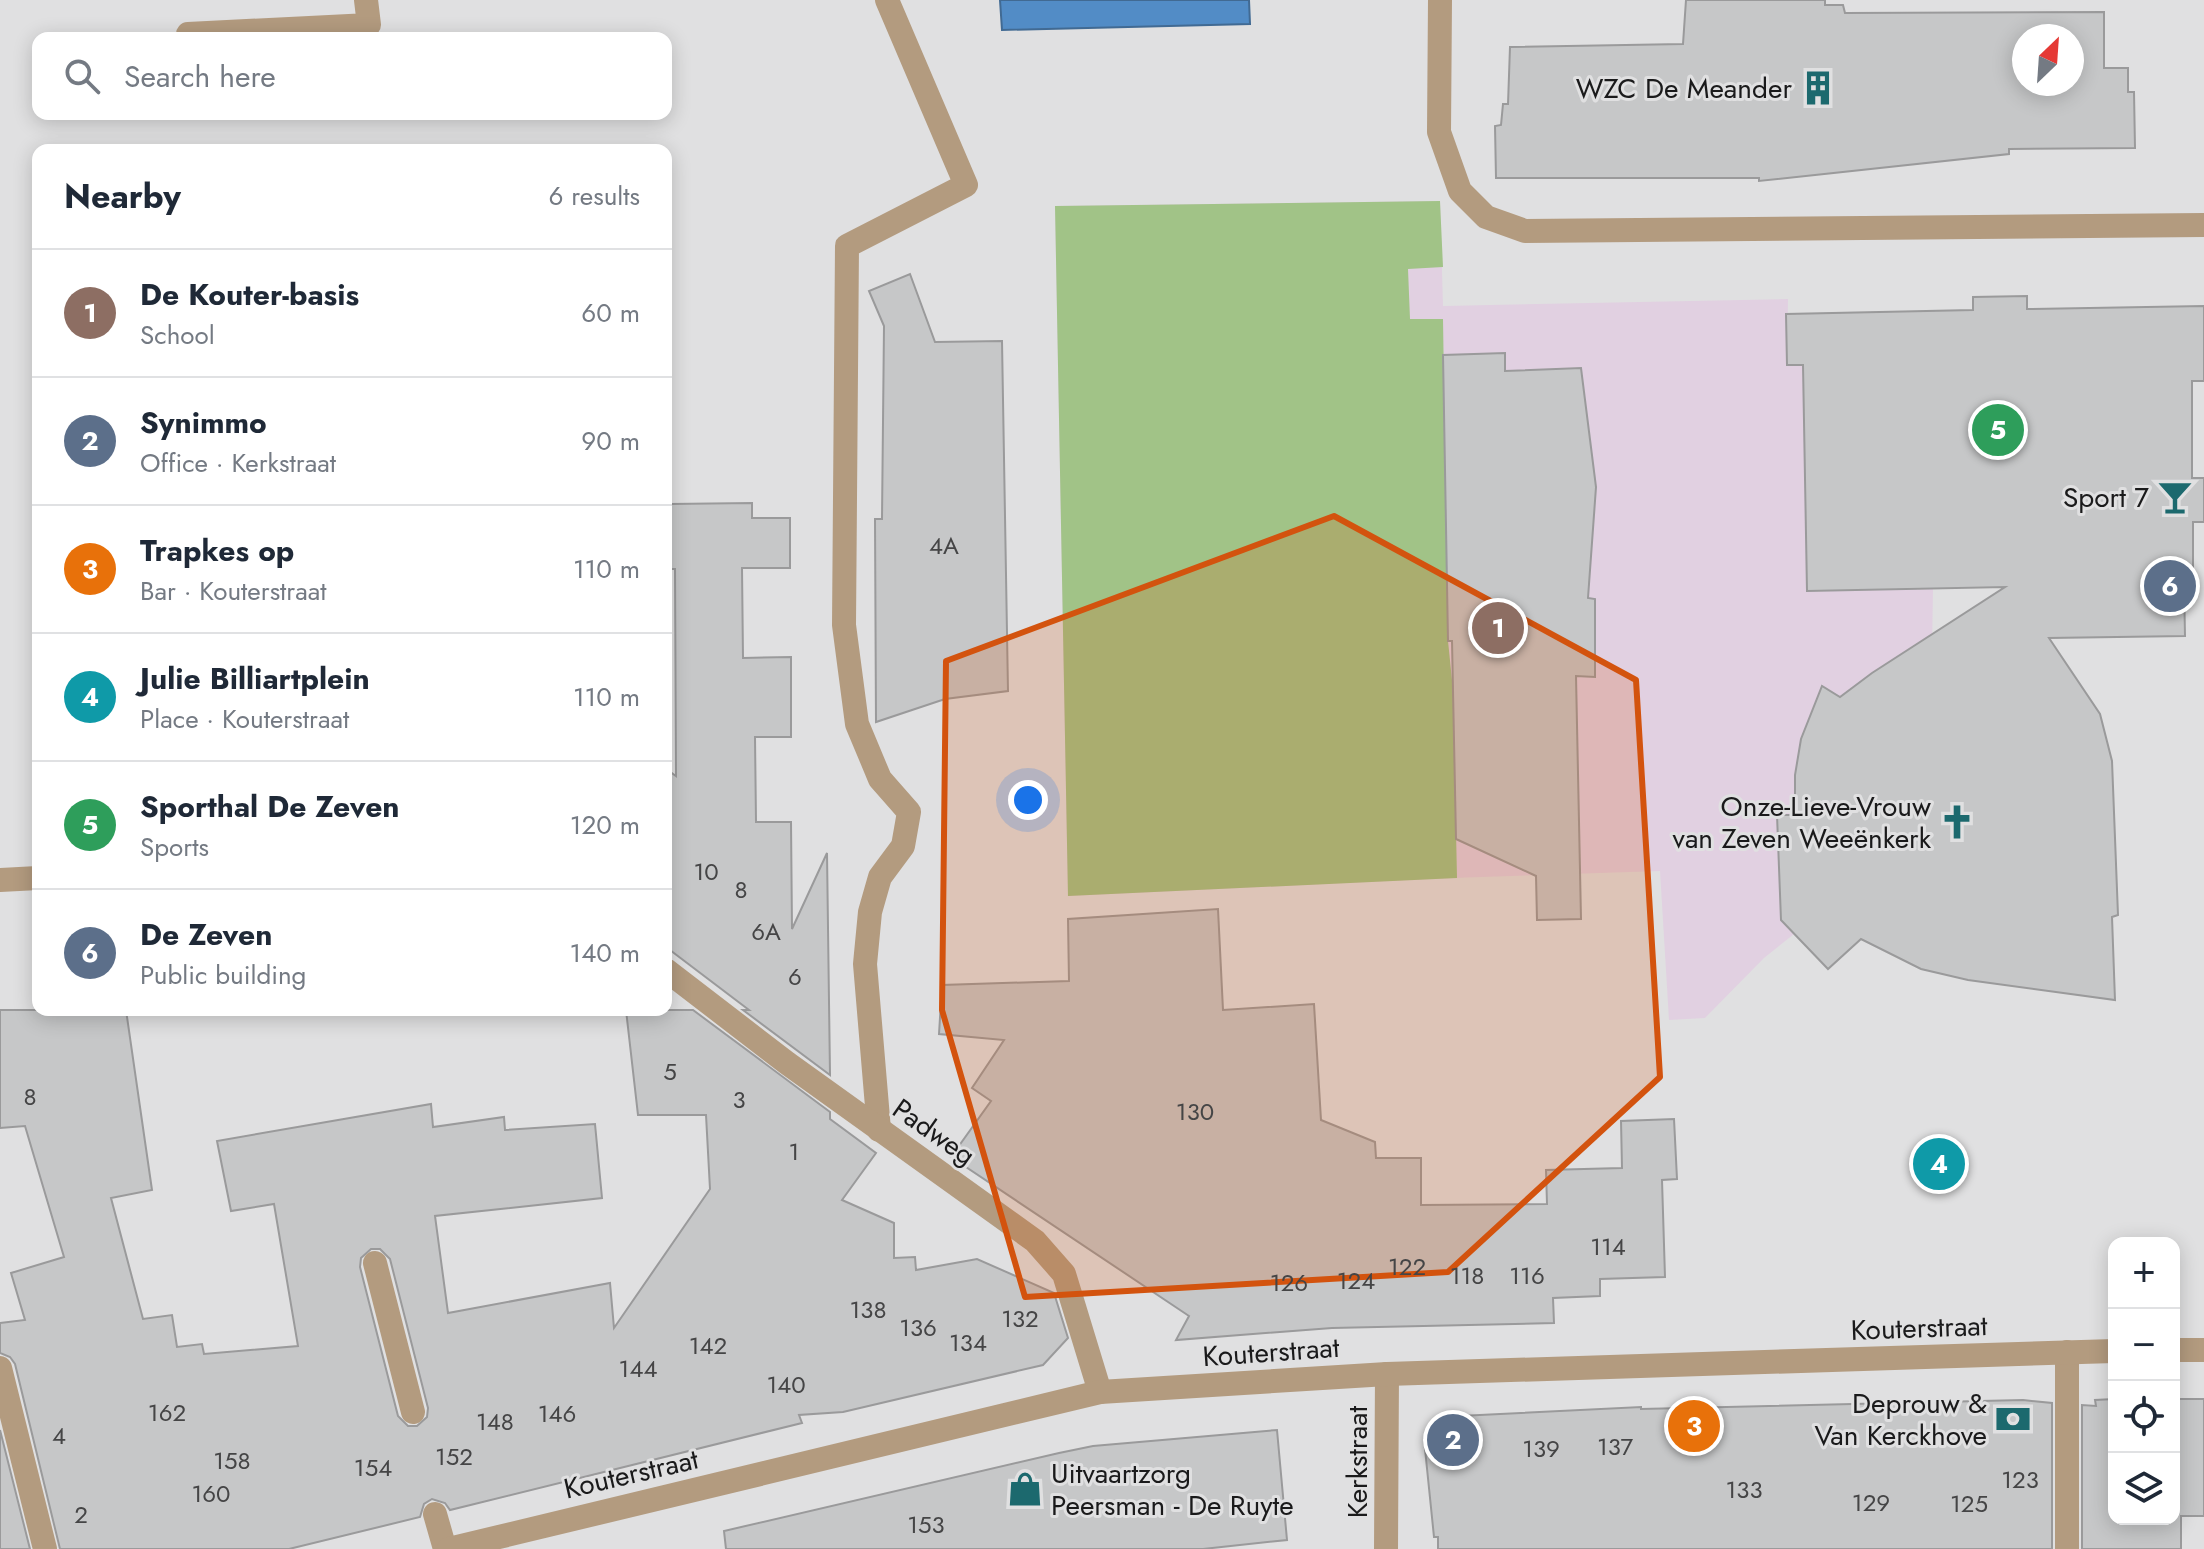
<!DOCTYPE html>
<meta charset="utf-8">
<style>
body{margin:0;font-family:Jost,sans-serif;background:#f6f6f7;color:#1f2937}
.controls{position:absolute;right:24px;bottom:24px;display:grid;overflow:hidden;border-radius:16px;box-shadow:0 4px 20px #0003}
.controls button{width:72px;height:72px;display:grid;place-items:center;padding:0;border:0;border-bottom:2px solid #e0e1e3;background:#fff;color:#1f2937;font:40px sans-serif}
.compass{position:absolute;left:2012px;top:24px;width:72px;height:72px;border-radius:50%;background:#fff;box-shadow:0 4px 20px #0003;rotate:25deg}
.you{position:absolute;left:1028px;top:800px;width:28px;height:28px;margin:-20px;border:6px solid #fff;border-radius:50%;background:#1a73e8;box-shadow:0 0 0 12px #1a73e833}
.badge{display:grid;place-items:center;width:52px;height:52px;border-radius:50%;background:#0b8043;color:#fff;font-size:26px;font-weight:700}
.pin{position:absolute;translate:-50% -50%;border:4px solid #fff;box-shadow:0 2px 8px #0006}
.list{margin:0;padding:0;list-style:none}
h2{display:flex;justify-content:space-between;align-items:center;height:104px;margin:0;padding:0 32px;font-size:34px}
h2 small{font-size:26px;font-weight:400;color:#747a83}
.list li{display:grid;grid-template-columns:52px 1fr auto;gap:24px;align-items:center;box-sizing:border-box;height:128px;padding:0 32px;border-top:2px solid #e0e1e3}
.list b{display:block;font-size:30px;white-space:nowrap}
.list p{margin:0;font-size:26px;white-space:nowrap;color:#747a83}
.list em{font-size:26px;font-style:normal;color:#747a83}
.icon{flex:none;width:44px;height:44px;fill:none;stroke:currentColor;stroke-width:2;stroke-linecap:round;stroke-linejoin:round}
.map{position:relative;flex:none;width:2204px;height:1549px;overflow:hidden}
.search{position:absolute;background:#fff;box-shadow:0 4px 20px #0003;left:32px;top:32px;width:640px;height:88px;display:flex;align-items:center;gap:20px;box-sizing:border-box;padding:0 28px;border-radius:16px;color:#747a83;font-size:30px}
.panel{position:absolute;background:#fff;box-shadow:0 4px 20px #0003;left:32px;top:144px;width:640px;height:872px;border-radius:16px}
.map>svg:first-child{display:block}
.education{fill:#e1d0e1}
.green{fill:#a1c387}
.water{fill:#528cc6;stroke:#416a93;stroke-width:2}
.building{fill:#c6c7c8;stroke:#9a9a9b;stroke-width:2;fill-rule:evenodd}
.lines{fill:none;stroke-linecap:round;stroke-linejoin:round}
.service{stroke:#b39b7f;stroke-width:24}
.minor{stroke:#b39b7f;stroke-width:24}
.tertiary{stroke:#b39b7f;stroke-width:24}
.marked{fill:#d3530e;fill-opacity:0.2;stroke:#d3530e;stroke-width:6;stroke-linejoin:round}
.labels{text-anchor:middle;dominant-baseline:central;stroke-width:6;stroke-linejoin:round;paint-order:stroke}
.number-label{font-size:24px;fill:#454546}
.poi-label{font-size:28px;fill:#1a1a1b;stroke:#e0e0e1;text-anchor:end}
.street-label{font-size:28px;fill:#1a1a1b;stroke:#e0e0e1}
</style>
<div class="map">
<svg width="2204" height="1549" viewBox="0 0 2204 1549">
<rect width="100%" height="100%" fill="#e0e0e1"/>
<!-- education -->
<path class="education" d="M1440,201L1443,306L1788,299L1787,365H1803L1807,590L1933,589L1932,650L1886,664L1859,682L1843,700L1824,687L1816,699L1801,739L1795,778L1794,934L1764,958L1705,1018L1669,1020L1660,871L1452,878L1068,896L1055,206Z"/>
<!-- green -->
<path class="green" d="M1440,201L1443,267L1408,269L1410,319H1443L1448,641L1453,690L1457,878L1068,896L1055,206Z"/>
<!-- water -->
<path class="water" d="M1000,0H1249L1250,24L1002,30Z"/>
<!-- building -->
<g class="building">
<path d="M1686,0H1825V5H1843L1845,13L2104,12V68H2128V92H2134L2135,148L2009,149V154L1759,181V178H1496L1495,126L1501,125L1503,104H1508L1510,47L1683,44ZM2024,36H2072V84H2024Z"/>
<path d="M910,274L935,342L1002,341L1008,691L945,699L876,722L875,519H882L884,326L869,291Z"/>
<path d="M2027,296V309L2204,306V381H2192V478H2204V522H2193V582H2184L2185,636L2049,638L2100,714L2112,761L2118,915L2112,917L2115,1000L1968,980L1921,969L1861,939L1828,969L1781,920L1777,815H1795V775L1801,739L1822,686L1840,697L1872,673L2005,587L1807,591L1803,365H1787L1786,314L1973,310V297Z"/>
<path d="M1505,353V371L1581,368L1596,487L1588,598L1595,599V677L1576,676L1581,919L1537,920L1536,876L1456,839L1452,641H1448L1443,355Z"/>
<path d="M752,503V518H790V568H742L743,658L791,657V737H755L756,822H791L792,929L827,853L830,1075L743,1010H749L666,947V769L676,776L675,569H666V520H671L670,504Z"/>
<path d="M1218,909L1223,1010L1314,1004L1321,1120L1375,1142L1376,1158H1421V1205L1547,1204L1546,1170L1622,1168L1621,1121L1674,1119L1677,1179L1662,1180L1665,1277L1600,1279V1296L1553,1298L1554,1323L1332,1328L1176,1340L1189,1316L951,1157L991,1101L972,1088L1004,1040L939,1034L942,985L1069,981L1068,919Z"/>
<path d="M0,1010H126L152,1190L111,1198L143,1319L172,1315L177,1347L202,1344L204,1354L298,1346L274,1204L231,1211L217,1141L431,1104L433,1127L504,1117L505,1130L595,1124L602,1198L435,1216L448,1313L610,1283L614,1328L710,1189L706,1115H638L626,1010H693L830,1112V1119L876,1153L842,1200L894,1223V1258L915,1257L916,1270L977,1259L1054,1293L1068,1338L1043,1365L843,1412L799,1415L802,1423L450,1510L445,1503L432,1499L424,1504L420,1517L289,1549H60L15,1364L10,1357L0,1353V1323L25,1320L11,1273L64,1257L25,1126L0,1128ZM371,1249H380L390,1259L428,1408L427,1417L417,1426H408L398,1416L360,1267L361,1258Z"/>
<path d="M2114,1399V1519H2174V1399H2204V1516H2181V1549H2082V1405L2096,1406L2095,1400Z"/>
<path d="M2023,1400L2052,1403V1549H1438V1537H1434L1424,1439L1439,1417L1641,1407V1409Z"/>
<path d="M0,1430L30,1549H0Z"/>
<path d="M1277,1430L1287,1540L1203,1549H726L724,1531L1059,1453L1093,1446Z"/>
</g>
<g class="lines">
<!-- service -->
<g class="service">
<path d="M1440,0L1439,132L1460,191L1486,217L1525,231L2204,225"/>
<path d="M879,1130L865,964L870,912L880,877L903,846L909,812L880,779L857,724L844,625L847,246L966,185L887,0"/>
<path d="M375,1263L413,1412"/>
<path d="M435,1514L445,1549"/>
</g>
<!-- minor -->
<g class="minor">
<path d="M188,34L369,25L366,0"/>
<path d="M0,880L38,878"/>
<path d="M666,970L787,1063L1035,1241L1064,1274L1100,1392"/>
<path d="M1386,1549L1387,1374"/>
<path d="M2067,1549V1352"/>
</g>
<!-- tertiary -->
<g class="tertiary">
<path d="M2174,1350H2204"/>
<path d="M0,1368L45,1549"/>
<path d="M449,1549L1100,1392L1387,1374L2114,1351"/>
</g>
</g>
<!-- marked area -->
<path class="marked" d="M1334,516L1636,680L1660,1077L1448,1272L1025,1297L942,1010L946,661Z"/>
<!-- icons -->
<defs>
<g id="building-bare" transform="scale(2.76)"><path d="M-4-6H4V6H1V3H-1V6H-4ZM-2.5-4.3h1.7v1.8h-1.7ZM.8-4.3h1.7v1.8H.8ZM-2.5-1h1.7V.8h-1.7ZM.8-1h1.7V.8H.8Z" fill="#1c696e" stroke="#e0e0e1" stroke-width="2.5" paint-order="stroke"/></g>
<g id="bar-bare" transform="scale(2.76)"><path d="M-6-5H6L.8 .8V4.5H3.5V6h-7V4.5H-.8V.8Z" fill="#1c696e" stroke="#e0e0e1" stroke-width="2.5" paint-order="stroke"/></g>
<g id="church-bare" transform="scale(2.76)"><path d="M-1.2-6h2.4v3.5h3.3v2.4h-3.3V6h-2.4V-.1h-3.3v-2.4h3.3Z" fill="#1c696e" stroke="#e0e0e1" stroke-width="2.5" paint-order="stroke"/></g>
<g id="bank-bare" transform="scale(2.76)"><path d="M-6-4H6V4H-6ZM0-2.3a2.3 2.3 0 1 0 0 4.6a2.3 2.3 0 1 0 0-4.6Z" fill="#1c696e" stroke="#e0e0e1" stroke-width="2.5" paint-order="stroke"/></g>
<g id="shop-bare" transform="scale(2.76)"><path d="M-5-2.5h2.3a2.7 3.5 0 0 1 5.4 0H5L5.5 6h-11ZM-1.5-2.5h3a1.5 2.3 0 0 0-3 0Z" fill="#1c696e" stroke="#e0e0e1" stroke-width="2.5" paint-order="stroke"/></g>
</defs>
<g fill-rule="evenodd">
<use href="#building-bare" x="1818" y="88"/>
<use href="#bar-bare" x="2175" y="497"/>
<use href="#church-bare" x="1957" y="822"/>
<use href="#bank-bare" x="2013" y="1419"/>
<use href="#shop-bare" x="1025" y="1489"/>
</g>
<g class="labels">
<!-- number labels -->
<g class="number-label">
<text x="944" y="545">4A</text>
<text x="706" y="871">10</text>
<text x="741" y="889">8</text>
<text x="766" y="931">6A</text>
<text x="795" y="976">6</text>
<text x="670" y="1071">5</text>
<text x="30" y="1096">8</text>
<text x="739" y="1099">3</text>
<text x="1195" y="1111">130</text>
<text x="794" y="1151">1</text>
<text x="1608" y="1246">114</text>
<text x="1407" y="1266">122</text>
<text x="1467" y="1275">118</text>
<text x="1527" y="1275">116</text>
<text x="1356" y="1280">124</text>
<text x="1289" y="1282">126</text>
<text x="868" y="1309">138</text>
<text x="1020" y="1318">132</text>
<text x="918" y="1327">136</text>
<text x="968" y="1342">134</text>
<text x="708" y="1345">142</text>
<text x="638" y="1368">144</text>
<text x="786" y="1384">140</text>
<text x="167" y="1412">162</text>
<text x="557" y="1413">146</text>
<text x="495" y="1421">148</text>
<text x="59" y="1435">4</text>
<text x="1615" y="1446">137</text>
<text x="1541" y="1448">139</text>
<text x="454" y="1456">152</text>
<text x="232" y="1460">158</text>
<text x="373" y="1467">154</text>
<text x="2020" y="1479">123</text>
<text x="1744" y="1489">133</text>
<text x="211" y="1493">160</text>
<text x="1871" y="1502">129</text>
<text x="1969" y="1503">125</text>
<text x="81" y="1514">2</text>
<text x="926" y="1524">153</text>
</g>
<!-- poi labels -->
<g class="poi-label">
<text x="1792" y="88">WZC De Meander</text>
<text x="2149" y="497">Sport 7</text>
<text x="1931" y="806">Onze-Lieve-Vrouw<tspan x="1931" dy="32">van Zeven Weeënkerk</tspan></text>
<text x="1987" y="1403">Deprouw &amp;<tspan x="1987" dy="32">Van Kerckhove</tspan></text>
<text x="1051" y="1473" text-anchor="start">Uitvaartzorg<tspan x="1051" dy="32">Peersman - De Ruyte</tspan></text>
</g>
<!-- street labels -->
<g class="street-label">
<text transform="translate(934 1132) rotate(35)">Padweg</text>
<text transform="translate(1919 1328) rotate(-2)">Kouterstraat</text>
<text transform="translate(1271 1352) rotate(-4)">Kouterstraat</text>
<text transform="translate(1357 1462) rotate(-90)">Kerkstraat</text>
<text transform="translate(631 1474) rotate(-13)">Kouterstraat</text>
</g>
</g>
</svg>
<div class="controls">
<button>+</button>
<button>−</button>
<button><svg class="icon" aria-label="locate" viewBox="0 0 24 24"><circle cx="12" cy="12" r="6"/><path d="M12 2v4M12 18v4M2 12h4M18 12h4"/></svg></button>
<button><svg class="icon" aria-label="layers" viewBox="0 0 24 24"><path d="M12 4l9 5-9 5-9-5zM3 14l9 5 9-5"/></svg></button>
</div>
<svg class="compass" viewBox="-18 -18 36 36"><path d="M0-13l5 13h-10z" fill="#e53935"/><path d="M0 13l5-13h-10z" fill="#747a83"/></svg>
<div class="you"></div>
<div class="pin badge" style="left:1498px;top:628px;background:#8d6e63">1</div>
<div class="pin badge" style="left:1453px;top:1440px;background:#5c6f8a">2</div>
<div class="pin badge" style="left:1694px;top:1426px;background:#e8710a">3</div>
<div class="pin badge" style="left:1939px;top:1164px;background:#0f9aa8">4</div>
<div class="pin badge" style="left:1998px;top:430px;background:#2e9e5b">5</div>
<div class="pin badge" style="left:2170px;top:586px;background:#5c6f8a">6</div>
<div class="search"><svg class="icon" aria-label="search" viewBox="0 0 24 24"><circle cx="10" cy="10" r="6"/><path d="M15 15l6 6"/></svg>Search here</div>
<section class="panel">
<h2>Nearby<small>6 results</small></h2>
<ul class="list">
<li><span class="badge" style="background:#8d6e63">1</span><div><b>De Kouter-basis</b><p>School</p></div><em>60 m</em></li>
<li><span class="badge" style="background:#5c6f8a">2</span><div><b>Synimmo</b><p>Office · Kerkstraat</p></div><em>90 m</em></li>
<li><span class="badge" style="background:#e8710a">3</span><div><b>Trapkes op</b><p>Bar · Kouterstraat</p></div><em>110 m</em></li>
<li><span class="badge" style="background:#0f9aa8">4</span><div><b>Julie Billiartplein</b><p>Place · Kouterstraat</p></div><em>110 m</em></li>
<li><span class="badge" style="background:#2e9e5b">5</span><div><b>Sporthal De Zeven</b><p>Sports</p></div><em>120 m</em></li>
<li><span class="badge" style="background:#5c6f8a">6</span><div><b>De Zeven</b><p>Public building</p></div><em>140 m</em></li>
</ul>
</section>
</div>
